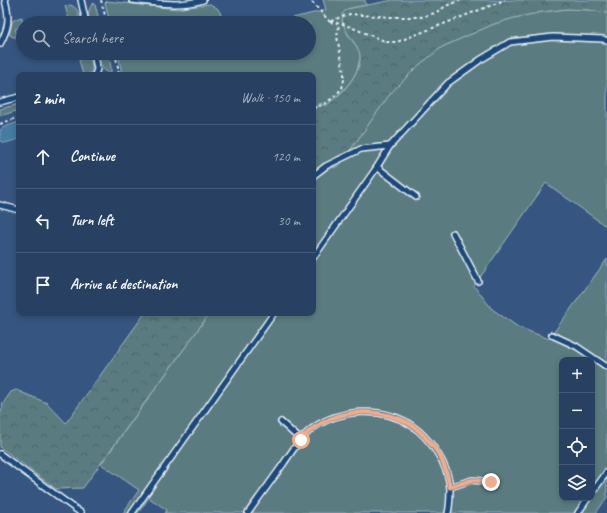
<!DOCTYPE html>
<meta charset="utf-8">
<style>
body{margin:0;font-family:Caveat,sans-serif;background:#304767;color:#f1f3f6}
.controls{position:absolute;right:12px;bottom:12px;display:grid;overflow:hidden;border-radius:8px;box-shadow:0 2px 6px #0003}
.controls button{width:36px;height:36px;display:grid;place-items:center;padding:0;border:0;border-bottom:1px solid #445976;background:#284061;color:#f1f3f6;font:20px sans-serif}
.stop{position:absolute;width:12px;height:12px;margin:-9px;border:3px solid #eead8d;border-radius:50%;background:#fff}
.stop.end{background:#eead8d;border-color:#fff;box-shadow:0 1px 4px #0008}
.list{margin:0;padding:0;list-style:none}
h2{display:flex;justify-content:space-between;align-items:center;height:52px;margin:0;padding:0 16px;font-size:17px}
h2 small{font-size:13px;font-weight:400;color:#a5afbd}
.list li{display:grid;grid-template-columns:26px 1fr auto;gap:12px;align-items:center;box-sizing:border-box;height:64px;padding:0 16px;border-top:1px solid #445976}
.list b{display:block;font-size:15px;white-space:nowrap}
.list em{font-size:13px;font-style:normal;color:#a5afbd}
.icon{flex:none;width:22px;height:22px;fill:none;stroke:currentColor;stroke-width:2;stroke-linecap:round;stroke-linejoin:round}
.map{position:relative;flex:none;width:607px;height:513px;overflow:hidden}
.search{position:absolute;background:#284061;box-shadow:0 2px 6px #0003;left:16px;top:16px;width:300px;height:44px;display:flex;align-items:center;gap:10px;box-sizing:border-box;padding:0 14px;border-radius:22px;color:#a5afbd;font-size:15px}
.panel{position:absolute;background:#284061;box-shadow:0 2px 6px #0003;left:16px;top:72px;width:300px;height:244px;border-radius:8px}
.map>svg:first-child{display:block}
.green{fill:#5a7b80;stroke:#a1b6bc;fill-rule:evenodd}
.forest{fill:url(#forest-crowns);stroke:#a1b6bc}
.water{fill:#457ba2;stroke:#86aac4}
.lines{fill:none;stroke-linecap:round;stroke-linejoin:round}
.lane-casing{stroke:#e8f1f8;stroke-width:8}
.path{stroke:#e8f1f8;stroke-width:2;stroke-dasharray:3 3;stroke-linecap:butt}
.lane{stroke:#1f4a7a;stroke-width:5}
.route{stroke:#eead8d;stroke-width:5}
</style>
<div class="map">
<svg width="607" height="513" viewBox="0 0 607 513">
<defs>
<pattern id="forest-crowns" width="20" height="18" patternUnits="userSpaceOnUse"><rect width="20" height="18" fill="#5a7b80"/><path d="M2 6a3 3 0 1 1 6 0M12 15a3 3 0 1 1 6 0" fill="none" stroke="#516468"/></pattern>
</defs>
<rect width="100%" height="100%" fill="#365681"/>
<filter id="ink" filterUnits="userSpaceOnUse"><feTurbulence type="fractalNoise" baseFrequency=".025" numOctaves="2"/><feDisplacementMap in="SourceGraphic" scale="8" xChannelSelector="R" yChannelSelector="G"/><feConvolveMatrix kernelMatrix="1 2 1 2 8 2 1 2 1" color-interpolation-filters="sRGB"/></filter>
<g filter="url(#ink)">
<!-- green -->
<g class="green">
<path d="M323,0H365L366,5L347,9L342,21C344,25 346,31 348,35C352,42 358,46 360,53C361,56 360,59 359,62C356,81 339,94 326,106L320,103L313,110V75H121V69L118,53H309V23H272L326,10Z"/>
<path d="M107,1L176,9L210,4L217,8L220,12L223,23H110L105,3Z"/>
<path d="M94,3L95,5L100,23H90C88,15 87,9 94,3Z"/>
<path d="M70,5C77,7 81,14 78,21L70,23L65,6Z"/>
<path d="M567,9L589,10L607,13V227L546,183L474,286L492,309L518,327L549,339L607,259V497L596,513H451C462,454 413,404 354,411C345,412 335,413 327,417C303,427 289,450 275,471C265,485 255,499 245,513H165L167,510L149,498L138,513H123L139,490L101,464L210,313H313V172L339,166L390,94L419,65L442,47L494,24L514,18L542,12ZM562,360H592V498H562Z"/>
<path d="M22,17L23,27L15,29L18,37H13L10,35V32L12,22L15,19Z"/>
<path d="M98,53H108L111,67V73C100,71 101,63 98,53Z"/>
<path d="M85,58L90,59C93,65 93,71 88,75H83L79,60Z"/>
<path d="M19,104V110L0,116V109Z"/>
<path d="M364,414C374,415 385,416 394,420C432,434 453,475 446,513H251L301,444L314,431L329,422L345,416Z"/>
</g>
<!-- forest -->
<g class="forest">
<path d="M393,0H607V13L589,10L567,9L542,12L514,18L494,24L442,47L419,65L390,94L339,166L313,172V111L320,103L326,106C330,102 334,99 338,96C348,86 361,71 360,56C360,52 357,47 355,44C348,33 342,28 342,14L347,9Z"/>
<path d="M145,313H210L83,488L56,489L0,447V415L3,406L2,405L11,392L16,390L47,403L66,423Z"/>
</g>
<!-- water -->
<path class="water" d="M19,122V139L5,143L0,141V130L4,127Z"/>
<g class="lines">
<!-- lane casing -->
<g class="lane-casing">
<g id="lane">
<path d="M81,0L86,23"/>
<path d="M132,0C156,3 180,7 203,0"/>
<path d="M0,44C9,27 10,19 5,0"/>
<path d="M94,53L97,69L95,75"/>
<path d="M0,102L19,97"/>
<path d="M377,167L416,197"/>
<path d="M313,176L326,166L361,149L390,146"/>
<path d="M0,205L19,210"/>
<path d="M453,233L478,281"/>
<path d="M313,258L375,170L390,146L448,83L480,60L510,42L553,37L603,39L607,41"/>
<path d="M552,335L576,346L607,367"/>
<path d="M281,422L301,440"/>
<path d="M0,454L81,513"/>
<path d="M450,487L472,480L491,482"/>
<path d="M592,493L607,472"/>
<path d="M132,513L274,313"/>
<path d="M248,513C260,496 272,480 284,463C292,451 301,437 313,428C340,409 383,406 411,425C430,438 449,465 450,489C450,497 450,505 448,513"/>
<path d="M578,513L588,498"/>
</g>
</g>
<!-- path -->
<g class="path">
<path d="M101,0L107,23"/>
<path d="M312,2L330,22"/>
<path d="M331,21L341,17L350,14L390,17H421L435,13L448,5L461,0"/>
<path d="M330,22L343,24L387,42H397L505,0"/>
<path d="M115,53L118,67L119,75"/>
<path d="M313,108L325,104L336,95L342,88L344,80V72L337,37L339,24"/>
<path d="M0,124L19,117"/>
</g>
<!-- lane -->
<use href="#lane" class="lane"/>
</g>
</g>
<g class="lines" filter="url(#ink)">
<!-- route -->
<path class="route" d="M301,440C304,436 308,432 312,429C315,427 319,425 322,423C349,408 383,409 410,424C420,430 429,441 436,450C444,461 447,474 450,487L472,480L491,482"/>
</g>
</svg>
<div class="controls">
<button>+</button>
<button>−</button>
<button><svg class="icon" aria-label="locate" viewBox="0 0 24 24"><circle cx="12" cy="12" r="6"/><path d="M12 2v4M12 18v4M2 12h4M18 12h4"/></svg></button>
<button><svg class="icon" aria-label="layers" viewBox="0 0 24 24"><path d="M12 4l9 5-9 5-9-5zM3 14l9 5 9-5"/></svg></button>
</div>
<div class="stop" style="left:301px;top:440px"></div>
<div class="stop end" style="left:491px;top:482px"></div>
<div class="search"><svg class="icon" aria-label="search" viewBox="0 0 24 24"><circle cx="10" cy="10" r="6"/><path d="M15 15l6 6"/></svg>Search here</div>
<section class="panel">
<h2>2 min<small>Walk · 150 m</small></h2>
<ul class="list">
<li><svg class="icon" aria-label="ahead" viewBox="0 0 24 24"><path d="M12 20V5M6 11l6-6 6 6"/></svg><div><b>Continue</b></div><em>120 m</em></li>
<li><svg class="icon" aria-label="left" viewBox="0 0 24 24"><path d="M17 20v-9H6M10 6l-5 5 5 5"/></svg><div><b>Turn left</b></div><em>30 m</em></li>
<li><svg class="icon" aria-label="arrive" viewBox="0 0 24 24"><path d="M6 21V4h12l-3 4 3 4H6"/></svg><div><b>Arrive at destination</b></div></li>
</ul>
</section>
</div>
